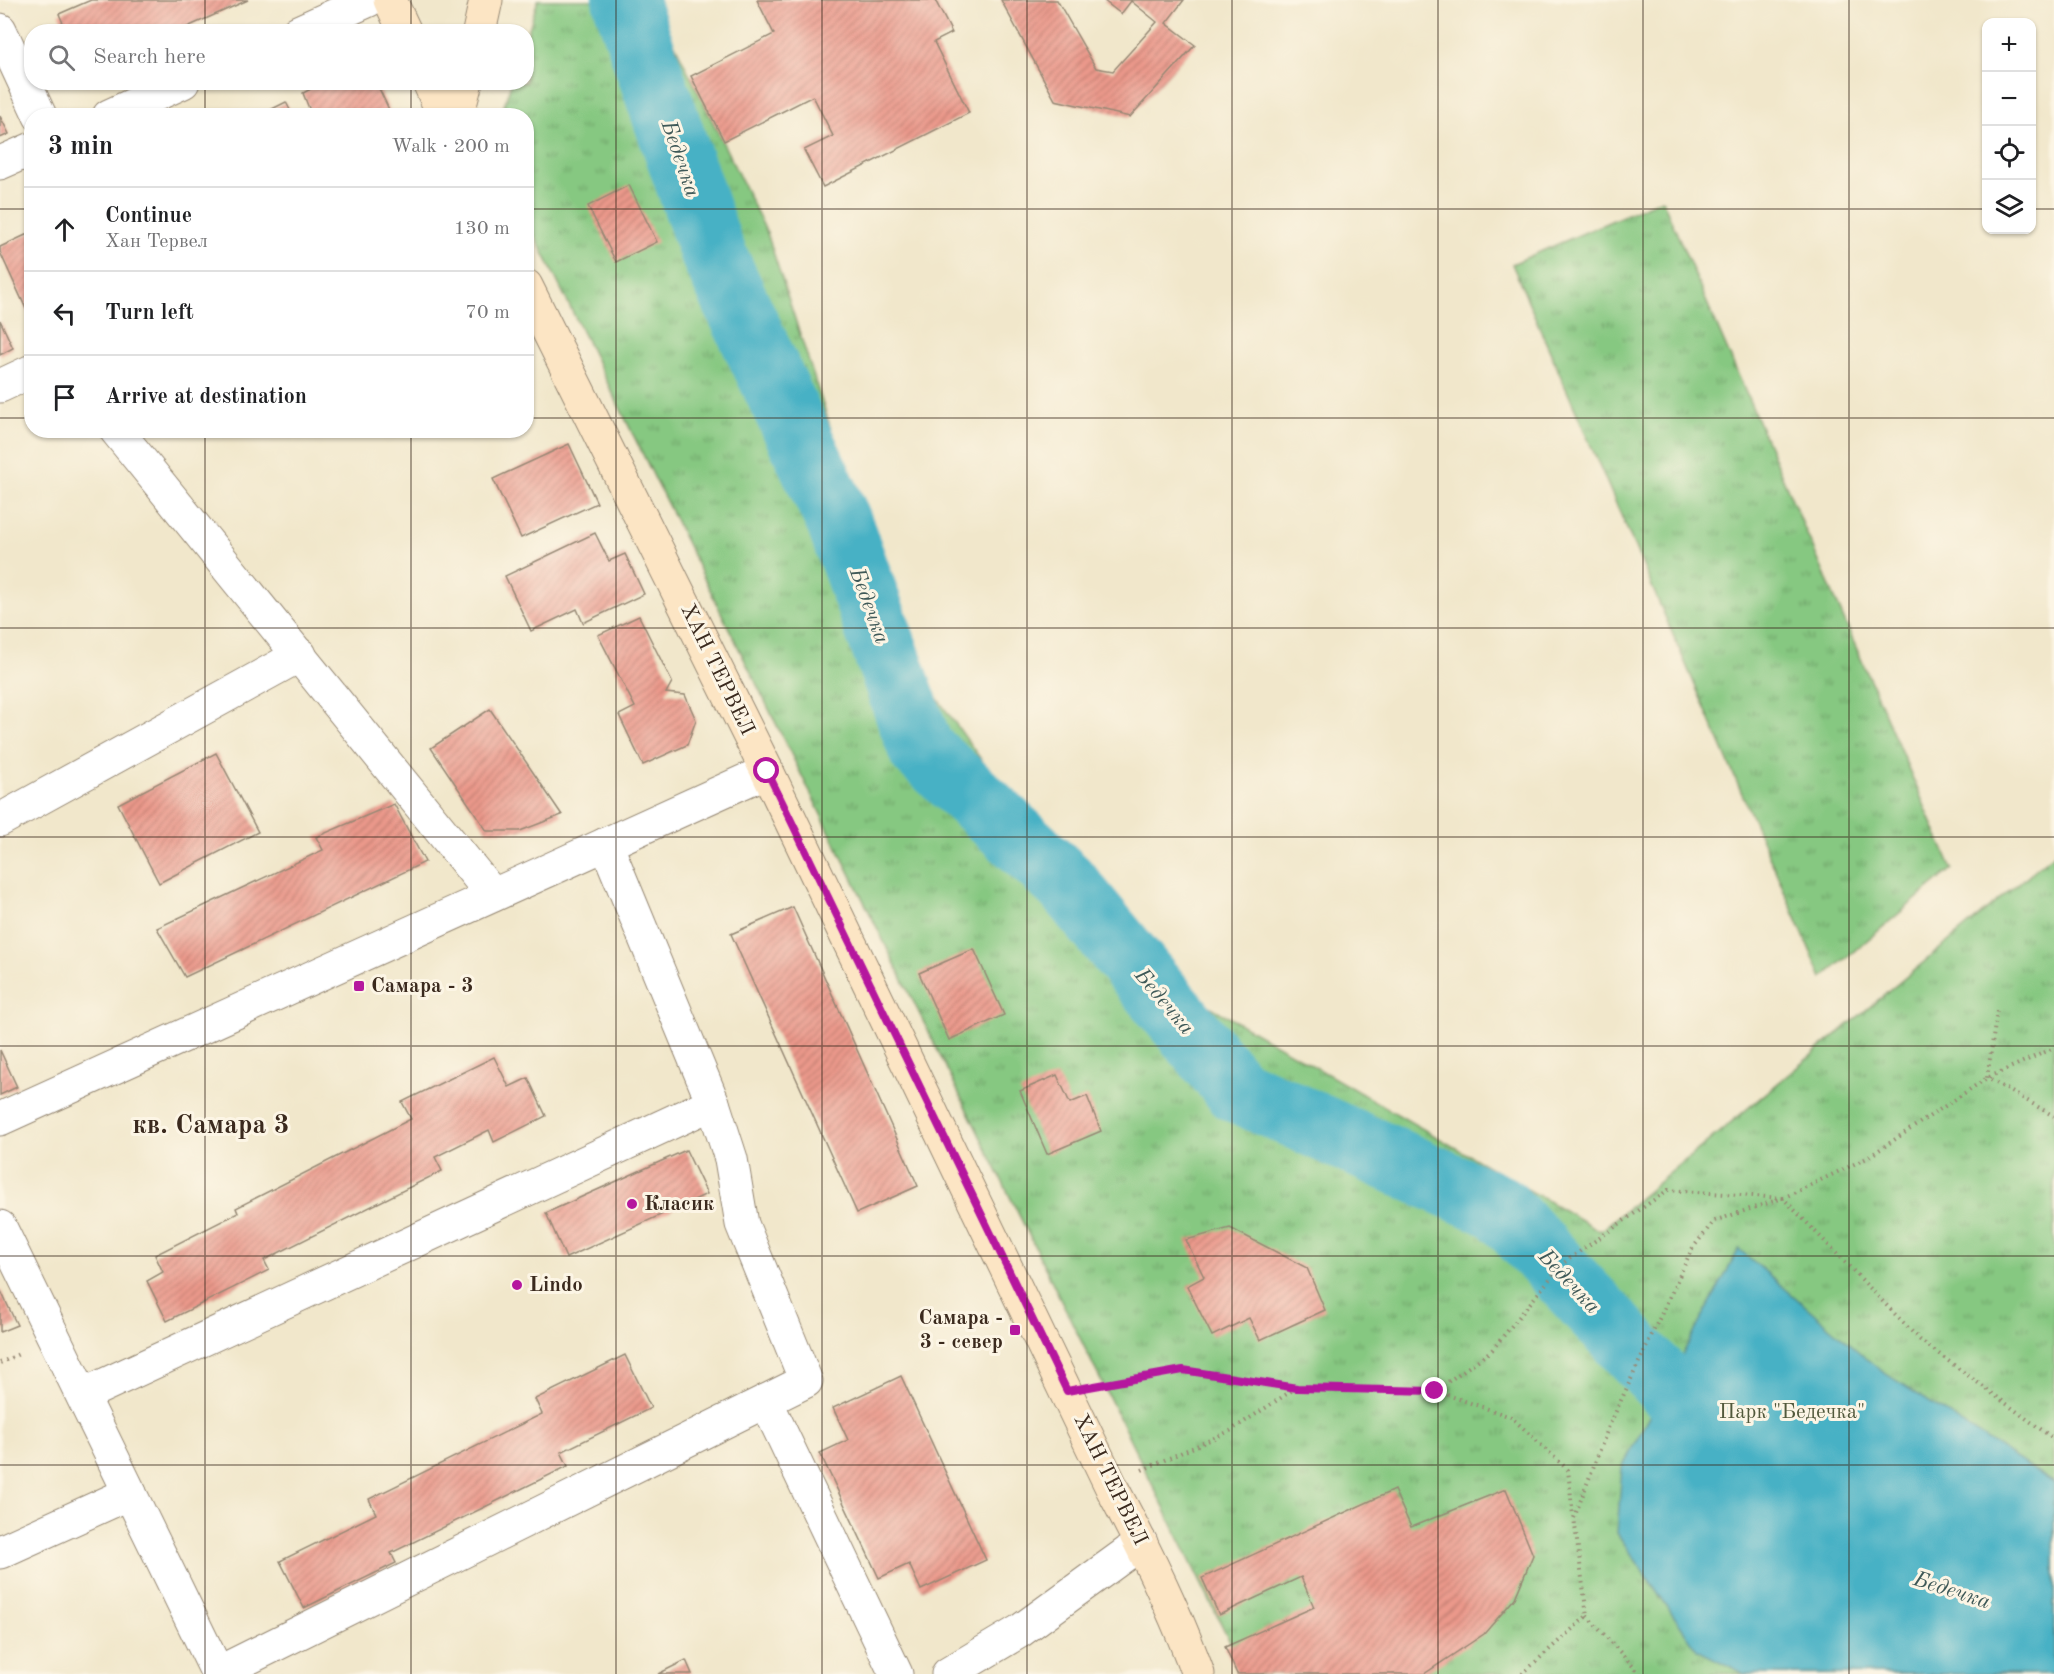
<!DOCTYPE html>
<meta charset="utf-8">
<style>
body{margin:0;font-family:"Old Standard TT",serif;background:#f2f2f2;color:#202124}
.controls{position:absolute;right:18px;top:18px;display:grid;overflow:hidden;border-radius:12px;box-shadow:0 2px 4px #0004}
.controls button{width:54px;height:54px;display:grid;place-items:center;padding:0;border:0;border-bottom:2px solid #e0e0e0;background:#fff;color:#202124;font:30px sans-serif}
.stop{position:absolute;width:18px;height:18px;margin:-14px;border:4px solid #b5179e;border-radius:50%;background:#fff}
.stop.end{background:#b5179e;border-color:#fff;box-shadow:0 2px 6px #0008}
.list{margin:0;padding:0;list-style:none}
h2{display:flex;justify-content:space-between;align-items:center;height:78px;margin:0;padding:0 24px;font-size:26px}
h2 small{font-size:20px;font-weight:400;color:#757577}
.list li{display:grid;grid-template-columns:39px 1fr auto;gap:18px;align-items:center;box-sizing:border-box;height:84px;padding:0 24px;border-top:2px solid #e0e0e0}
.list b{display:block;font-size:22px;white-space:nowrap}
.list p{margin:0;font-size:20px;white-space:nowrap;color:#757577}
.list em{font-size:20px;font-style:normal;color:#757577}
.icon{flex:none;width:33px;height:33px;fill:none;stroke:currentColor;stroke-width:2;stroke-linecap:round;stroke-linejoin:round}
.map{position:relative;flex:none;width:2054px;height:1674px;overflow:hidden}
.search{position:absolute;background:#fff;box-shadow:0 2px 4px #0004;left:24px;top:24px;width:510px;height:66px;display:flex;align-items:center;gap:15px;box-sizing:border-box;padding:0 21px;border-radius:24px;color:#757577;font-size:22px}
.panel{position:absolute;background:#fff;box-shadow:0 2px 4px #0004;left:24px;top:108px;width:510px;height:330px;border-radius:24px}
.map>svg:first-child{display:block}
.park{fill:url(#park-tufts);stroke:#607950;stroke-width:1.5}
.water{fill:#47b1c5;stroke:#416e72;stroke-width:1.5}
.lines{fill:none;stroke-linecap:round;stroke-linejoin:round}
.river{stroke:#47b1c5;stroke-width:66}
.building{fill:url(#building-hatch)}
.street-casing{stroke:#968874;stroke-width:35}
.secondary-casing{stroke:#968874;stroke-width:35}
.path{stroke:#968874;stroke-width:4;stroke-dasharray:1.5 4.5;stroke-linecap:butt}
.street{stroke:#fff;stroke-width:33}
.secondary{stroke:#fce5c4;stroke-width:33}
.route{stroke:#b5179e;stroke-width:8}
.grid{fill:none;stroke:#3b2a1e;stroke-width:1.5;stroke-opacity:0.55}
.poi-dot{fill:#b5179e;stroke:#fcf5e5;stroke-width:2}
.labels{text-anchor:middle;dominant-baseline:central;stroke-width:6;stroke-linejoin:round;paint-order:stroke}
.street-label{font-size:21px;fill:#3b2a1e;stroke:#fcf5e5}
.poi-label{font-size:21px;font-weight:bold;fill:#3b2a1e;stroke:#fcf5e5;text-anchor:start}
.park-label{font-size:21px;fill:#52593c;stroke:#fcf5e5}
.water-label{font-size:22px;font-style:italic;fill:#3f5958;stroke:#fcf5e5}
.district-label{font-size:27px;font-weight:bold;fill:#3b2a1e;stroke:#fcf5e5}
</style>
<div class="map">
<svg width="2054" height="1674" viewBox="0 0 2054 1674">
<defs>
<pattern id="park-tufts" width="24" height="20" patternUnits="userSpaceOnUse" patternTransform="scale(1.5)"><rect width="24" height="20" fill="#86c881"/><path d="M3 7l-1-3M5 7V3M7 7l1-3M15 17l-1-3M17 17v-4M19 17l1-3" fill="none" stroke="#6fa369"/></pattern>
<pattern id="building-hatch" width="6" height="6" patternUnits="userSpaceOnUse" patternTransform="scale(1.5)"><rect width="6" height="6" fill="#eb998b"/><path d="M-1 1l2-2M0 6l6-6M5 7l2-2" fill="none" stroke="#c07d71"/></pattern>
</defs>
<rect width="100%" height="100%" fill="#fcf5e5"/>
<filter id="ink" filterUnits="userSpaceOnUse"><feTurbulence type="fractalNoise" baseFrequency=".0167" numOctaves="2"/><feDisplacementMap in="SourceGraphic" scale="12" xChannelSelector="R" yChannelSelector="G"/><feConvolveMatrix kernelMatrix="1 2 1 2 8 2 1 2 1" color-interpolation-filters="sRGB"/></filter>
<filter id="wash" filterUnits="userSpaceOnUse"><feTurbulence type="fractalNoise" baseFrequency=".008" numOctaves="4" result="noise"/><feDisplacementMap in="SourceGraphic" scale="24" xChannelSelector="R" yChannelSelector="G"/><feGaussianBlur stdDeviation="1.35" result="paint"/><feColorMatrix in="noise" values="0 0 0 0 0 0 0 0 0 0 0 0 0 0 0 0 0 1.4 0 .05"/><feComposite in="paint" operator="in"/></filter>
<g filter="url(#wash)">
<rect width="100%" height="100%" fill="#f1e7cb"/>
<!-- park -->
<g class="park">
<path d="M538,0H653L767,233L852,494L925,681L997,782L1096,888L1185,992L1600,1231L2054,854V1674H1246L527,220L526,116H501L511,83L526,82L527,35Z"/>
<path d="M1662,199L1952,869L1822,978L1512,264Z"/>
</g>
<!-- water -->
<path class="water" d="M1739,1249L1880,1370L2054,1483V1674H1745L1697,1650L1617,1533L1622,1467Z"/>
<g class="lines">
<!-- river -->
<path class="river" d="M625,0L711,249L839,522L921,749L1065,882L1237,1090L1500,1208L1729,1453"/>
</g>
<g id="blocks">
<!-- building -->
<g class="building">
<path d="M91,0H248L176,32H67L59,14Z"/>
<path d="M757,0H935L952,33L934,42L969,113L823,187L804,150L833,136L813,96L724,141L691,76L774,34Z"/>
<path d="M1001,0H1057L1096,68L1113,71L1157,22L1131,1L1121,14L1103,0H1184L1166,23L1195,45L1130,117L1055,100Z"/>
<path d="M324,82H376L392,116H312L303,93Z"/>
<path d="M286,102L293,116H258Z"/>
<path d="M0,116L9,134L0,138Z"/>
<path d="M629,185L657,242L616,262L588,206Z"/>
<path d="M32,232V312L28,313L0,252V247Z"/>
<path d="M0,320L13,348L0,355Z"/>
<path d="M569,444L597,503L521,538L493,479Z"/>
<path d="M595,533L609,561L625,554L644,594L583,623L577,609L531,631L505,576Z"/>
<path d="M639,616L672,682L666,693L685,695L696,720L687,745L643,765L619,715L635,707L598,635Z"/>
<path d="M490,709L562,815L520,831H487L431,748Z"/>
<path d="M216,753L258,832L159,883L118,804Z"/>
<path d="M394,804L425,862L185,977L157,928L323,850L316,837Z"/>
<path d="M793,907L918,1186L857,1213L731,934Z"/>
<path d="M974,949L1004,1015L949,1040L919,973Z"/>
<path d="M0,1050L17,1087L0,1095Z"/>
<path d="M494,1057L509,1087L528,1078L546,1116L494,1142L489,1130L435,1157L442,1171L264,1260L269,1270L167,1321L147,1281L163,1272L155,1255L238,1213L236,1208L411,1119L402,1102Z"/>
<path d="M1057,1075L1070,1103L1087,1096L1101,1131L1047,1154L1020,1091Z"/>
<path d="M686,1150L707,1194L566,1258L546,1213Z"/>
<path d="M1230,1228L1307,1268L1325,1310L1260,1340L1249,1318L1212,1336L1187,1286L1204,1277L1186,1240Z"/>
<path d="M0,1289L17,1325L0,1332Z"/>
<path d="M625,1355L651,1408L561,1452L568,1466L391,1553L396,1563L304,1608L280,1561L376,1514L369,1499L542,1414L535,1399Z"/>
<path d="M901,1376L986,1560L921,1590L909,1564L879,1578L820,1453L848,1440L833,1408Z"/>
<path d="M1506,1489L1533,1555L1515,1598L1484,1634L1424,1674H1237L1225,1647L1314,1607L1301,1577L1219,1615L1202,1578L1394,1490L1411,1527Z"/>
<path d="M686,1660L692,1674H658Z"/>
</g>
</g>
</g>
<g filter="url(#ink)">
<use href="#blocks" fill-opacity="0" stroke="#968874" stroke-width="1.5"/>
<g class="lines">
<!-- street casing -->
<g class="street-casing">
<g id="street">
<path d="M0,30L40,116"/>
<path d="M298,32L369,0"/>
<path d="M109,116L183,82"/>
<path d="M0,163L32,149"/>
<path d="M0,386L32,371"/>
<path d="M116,430L493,895"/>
<path d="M0,820L300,655"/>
<path d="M0,1119L767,771"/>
<path d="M0,1227L218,1674"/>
<path d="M83,1395L713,1103"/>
<path d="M766,1401L896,1674"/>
<path d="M0,1552L130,1493"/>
<path d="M218,1673L806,1381L742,1224L731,1159L713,1103L606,844"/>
<path d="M948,1674L1020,1631L1141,1543"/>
</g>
</g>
<!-- secondary casing -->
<g class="secondary-casing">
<g id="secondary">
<path d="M390,0L405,32"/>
<path d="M479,32L486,0"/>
<path d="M429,82L444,116"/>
<path d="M457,116L466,82"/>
<path d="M526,286L767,771L1113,1490C1145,1550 1175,1610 1198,1674"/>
</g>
</g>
<!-- path -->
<g class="path">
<path d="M1997,1011L1987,1078L2054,1116"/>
<path d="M0,1363L21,1353"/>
<path d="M1100,1385L1183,1370L1297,1388L1435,1391L1492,1350L1562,1264L1668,1190L1783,1198L1920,1340L2054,1439"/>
<path d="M1436,1391L1511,1417L1568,1470L1573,1515"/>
<path d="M1142,1470L1230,1431L1296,1388"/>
<path d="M1587,1616L1640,1674"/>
<path d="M1522,1674L1587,1616L1574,1518L1609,1426L1692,1249L1714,1221L1783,1198L1867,1158L1987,1078L2054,1048"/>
</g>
<!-- street -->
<use href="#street" class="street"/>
<!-- secondary -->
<use href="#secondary" class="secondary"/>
</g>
</g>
<g class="lines" filter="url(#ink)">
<!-- route -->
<path class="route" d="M767,771L1067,1391L1183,1370L1297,1388L1435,1391"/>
</g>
<!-- grid -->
<path class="grid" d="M205,0V32M411,0V32M616,0V1674M822,0V1674M1027,0V1674M1232,0V1674M1438,0V1674M1643,0V1674M1849,0V1674M205,82V116M411,82V116M0,209H32M526,209H1986M2032,209H2054M0,418H32M526,418H2054M205,430V1674M411,430V1674M0,628H2054M0,837H2054M0,1046H2054M0,1256H2054M0,1465H2054"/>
<!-- markers -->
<g class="poi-dot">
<rect x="353" y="980" width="12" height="12" rx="3"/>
<circle cx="632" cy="1204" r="6"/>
<circle cx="517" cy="1285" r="6"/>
<rect x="1009" y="1324" width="12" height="12" rx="3"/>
</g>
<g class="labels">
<!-- street labels -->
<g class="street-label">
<text transform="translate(717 670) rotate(64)">ХАН ТЕРВЕЛ</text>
<text transform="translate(1110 1480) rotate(64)">ХАН ТЕРВЕЛ</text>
</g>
<!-- poi labels -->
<g class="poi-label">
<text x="371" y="986">Самара - 3</text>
<text x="644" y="1204">Класик</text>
<text x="529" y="1285">Lindo</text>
<text x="1003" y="1318" text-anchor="end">Самара -<tspan x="1003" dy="24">3 - север</tspan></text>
</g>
<!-- park labels -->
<g class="park-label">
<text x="1792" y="1412">Парк "Бедечка"</text>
</g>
<!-- water labels -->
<g class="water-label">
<text transform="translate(680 159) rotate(71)">Бедечка</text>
<text transform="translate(869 606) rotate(70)">Бедечка</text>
<text transform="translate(1164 1002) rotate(50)">Бедечка</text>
<text transform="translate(1569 1282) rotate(47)">Бедечка</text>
<text transform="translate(1952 1591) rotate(18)">Бедечка</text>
</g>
<!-- district labels -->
<g class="district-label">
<text x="211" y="1125">кв. Самара 3</text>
</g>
</g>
</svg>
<div class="controls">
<button>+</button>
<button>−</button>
<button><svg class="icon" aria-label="locate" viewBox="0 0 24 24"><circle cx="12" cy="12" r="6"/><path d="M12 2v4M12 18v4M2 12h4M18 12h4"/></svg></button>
<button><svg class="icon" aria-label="layers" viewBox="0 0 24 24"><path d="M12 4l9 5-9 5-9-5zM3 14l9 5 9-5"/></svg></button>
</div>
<div class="stop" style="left:767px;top:771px"></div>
<div class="stop end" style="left:1435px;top:1391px"></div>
<div class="search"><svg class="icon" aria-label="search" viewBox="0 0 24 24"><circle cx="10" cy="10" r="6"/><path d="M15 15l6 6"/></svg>Search here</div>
<section class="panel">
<h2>3 min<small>Walk · 200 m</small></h2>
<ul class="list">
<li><svg class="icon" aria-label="ahead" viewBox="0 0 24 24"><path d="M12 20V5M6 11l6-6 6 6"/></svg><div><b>Continue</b><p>Хан Тервел</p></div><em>130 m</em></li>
<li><svg class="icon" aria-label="left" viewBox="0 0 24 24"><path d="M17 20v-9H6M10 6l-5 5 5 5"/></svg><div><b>Turn left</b></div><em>70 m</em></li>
<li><svg class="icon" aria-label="arrive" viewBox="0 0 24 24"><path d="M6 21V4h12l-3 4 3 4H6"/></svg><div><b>Arrive at destination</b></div></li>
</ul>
</section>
</div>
